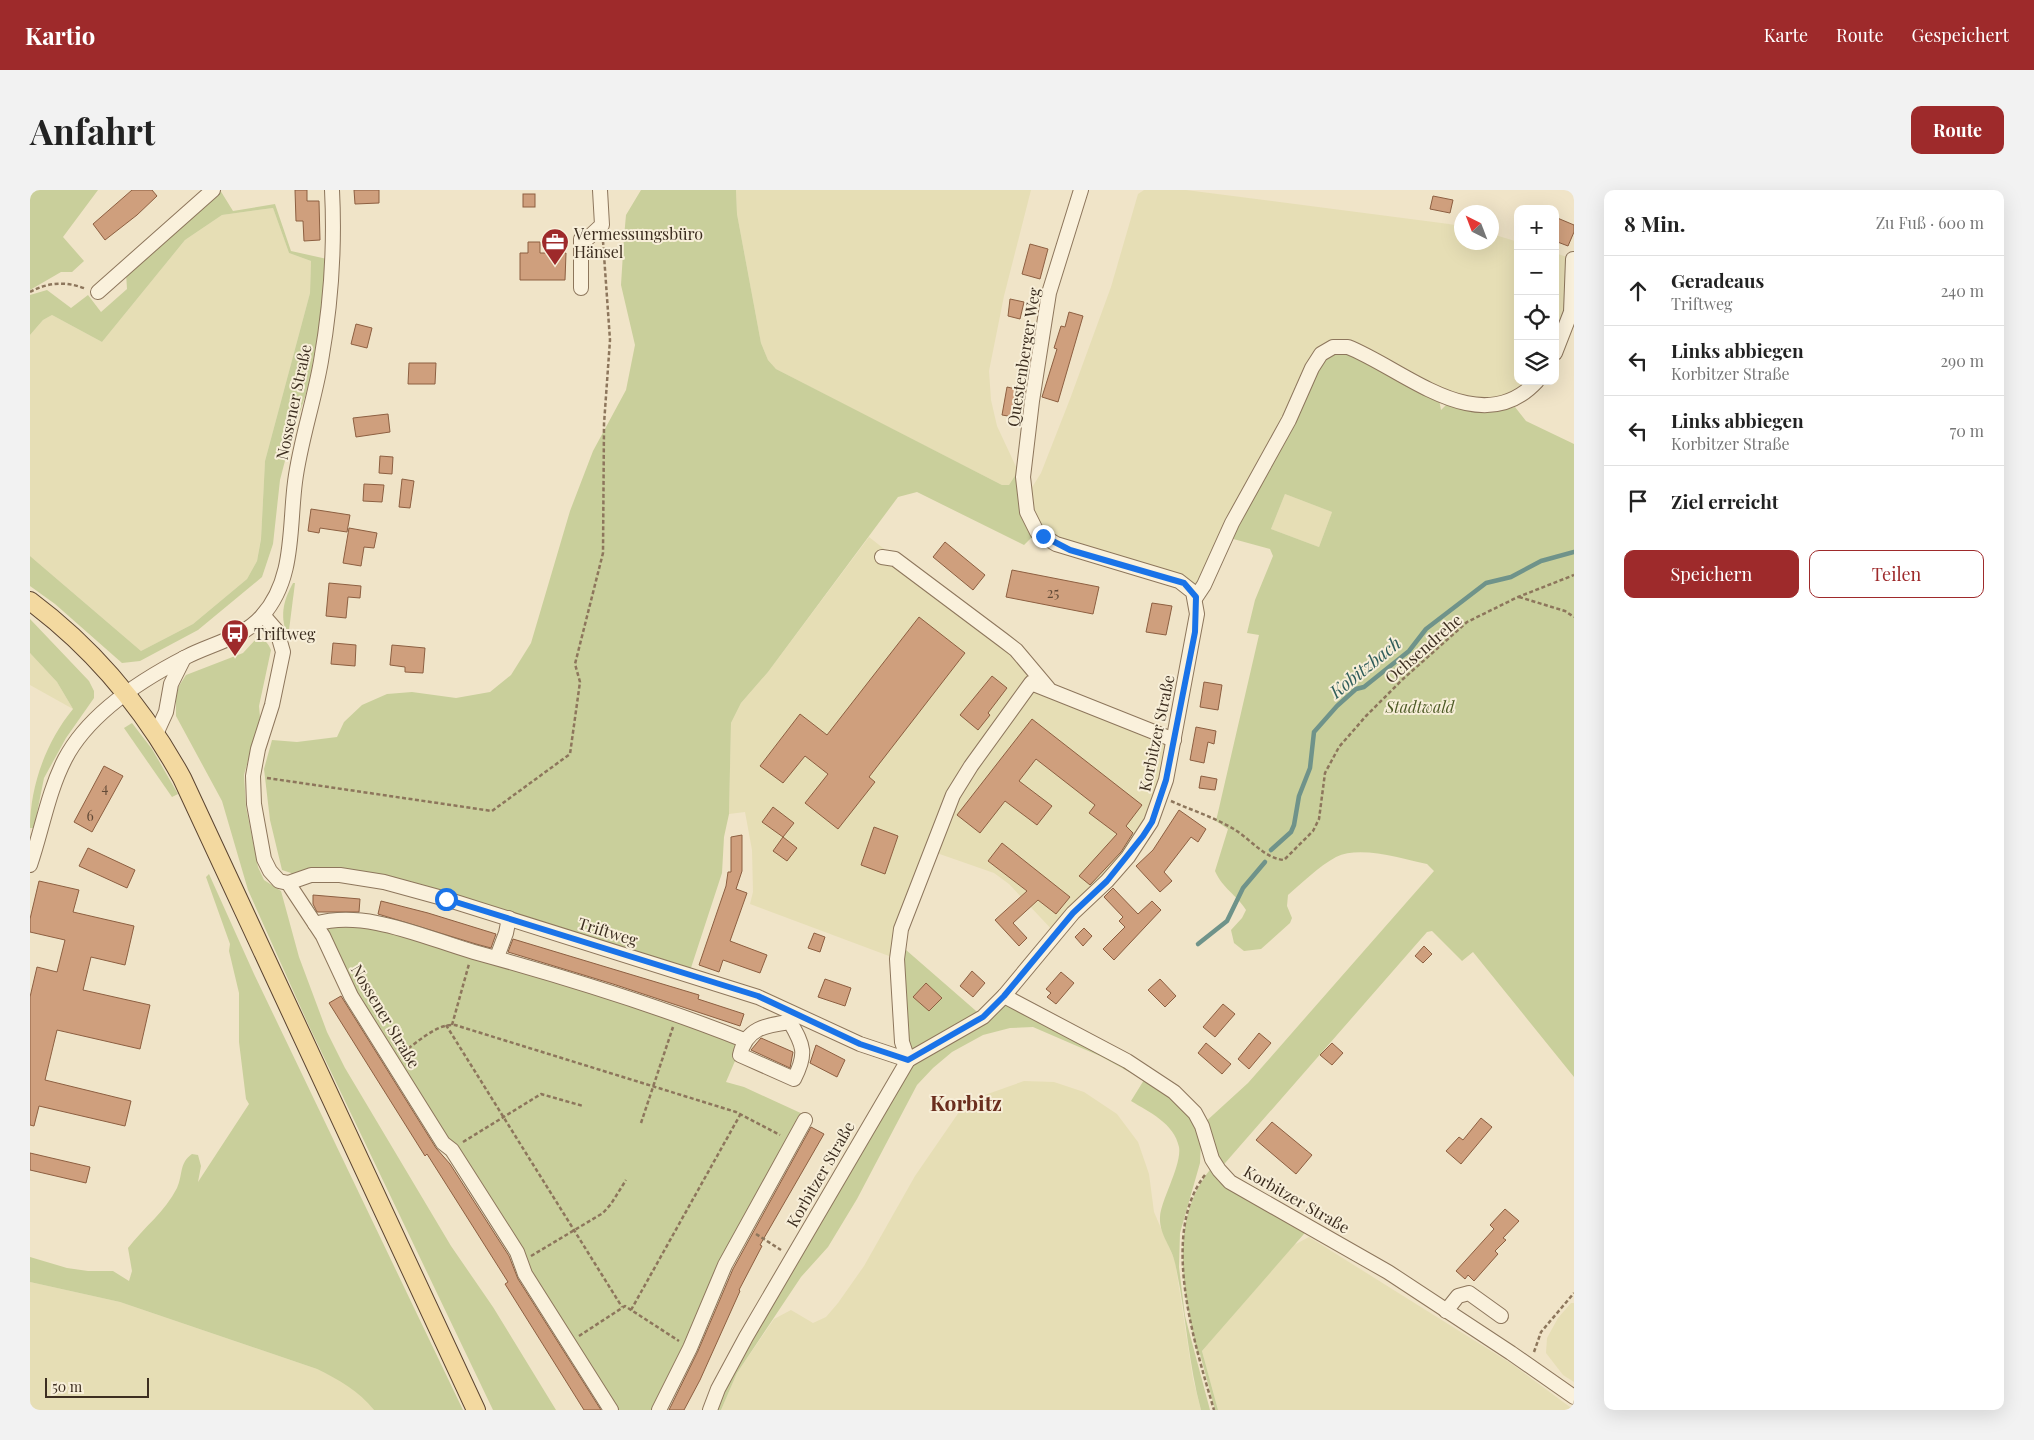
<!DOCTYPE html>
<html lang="de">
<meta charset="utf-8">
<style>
body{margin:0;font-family:"Playfair Display",serif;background:#f2f2f2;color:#222}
.controls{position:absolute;right:15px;top:15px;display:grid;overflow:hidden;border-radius:10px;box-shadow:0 5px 20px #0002}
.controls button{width:45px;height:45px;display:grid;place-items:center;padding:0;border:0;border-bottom:1px solid #e0e0e0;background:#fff;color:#222;font:25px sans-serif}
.compass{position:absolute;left:1424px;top:15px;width:45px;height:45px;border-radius:50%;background:#fff;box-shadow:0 5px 20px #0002;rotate:318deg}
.scale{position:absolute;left:15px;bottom:12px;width:104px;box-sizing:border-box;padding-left:5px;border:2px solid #3d2e20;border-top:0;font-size:14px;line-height:18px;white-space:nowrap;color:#3d2e20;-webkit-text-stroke:4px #f7eed8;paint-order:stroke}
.stop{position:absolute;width:15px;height:15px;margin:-11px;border:4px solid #1a73e8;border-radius:50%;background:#fff}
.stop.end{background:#1a73e8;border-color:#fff;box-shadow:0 1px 5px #0008}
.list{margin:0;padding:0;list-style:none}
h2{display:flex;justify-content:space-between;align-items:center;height:65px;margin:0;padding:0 20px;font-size:21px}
h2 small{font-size:16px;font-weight:400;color:#767676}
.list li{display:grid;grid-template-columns:32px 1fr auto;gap:15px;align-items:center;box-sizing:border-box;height:70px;padding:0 20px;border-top:1px solid #e0e0e0}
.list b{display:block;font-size:19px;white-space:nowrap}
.list p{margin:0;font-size:16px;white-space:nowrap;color:#767676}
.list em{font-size:16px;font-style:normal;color:#767676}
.actions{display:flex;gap:10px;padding:15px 20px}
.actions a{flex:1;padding:11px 0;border:1px solid #9e2a2b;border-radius:10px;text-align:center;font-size:18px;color:#9e2a2b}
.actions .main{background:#9e2a2b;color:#fff}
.icon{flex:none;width:28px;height:28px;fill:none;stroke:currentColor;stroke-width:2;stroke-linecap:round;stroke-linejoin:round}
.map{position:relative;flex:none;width:1544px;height:1220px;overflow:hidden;border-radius:10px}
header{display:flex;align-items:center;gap:30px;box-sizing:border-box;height:70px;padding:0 25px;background:#9e2a2b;color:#fff}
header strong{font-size:24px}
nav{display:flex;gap:28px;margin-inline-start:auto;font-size:18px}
.intro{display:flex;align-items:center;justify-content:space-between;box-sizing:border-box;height:120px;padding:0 30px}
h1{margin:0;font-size:35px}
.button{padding:12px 22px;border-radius:10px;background:#9e2a2b;color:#fff;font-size:18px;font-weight:700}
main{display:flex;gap:30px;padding:0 30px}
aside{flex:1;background:#fff;border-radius:10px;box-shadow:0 5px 20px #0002}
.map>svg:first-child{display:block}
.farmland{fill:#e6deb5}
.green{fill:#c9cf9b;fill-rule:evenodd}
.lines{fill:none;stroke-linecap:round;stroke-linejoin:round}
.stream{stroke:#6f938a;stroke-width:4.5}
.building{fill:#cf9f7d;stroke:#8d5f41}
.minor-casing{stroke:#8d765c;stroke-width:16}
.major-casing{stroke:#5b4430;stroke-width:20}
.path{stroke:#8d765c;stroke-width:2.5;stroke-dasharray:4 2.5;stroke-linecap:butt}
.minor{stroke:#faf1dc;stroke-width:14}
.major{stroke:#f3d9a0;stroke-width:18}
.route{stroke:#1a73e8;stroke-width:6}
.labels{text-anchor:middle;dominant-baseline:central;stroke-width:4;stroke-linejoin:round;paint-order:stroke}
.number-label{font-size:14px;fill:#624a37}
.poi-label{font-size:16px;fill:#3d2e20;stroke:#f7eed8;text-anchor:start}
.street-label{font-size:16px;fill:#3d2e20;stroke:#f7eed8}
.park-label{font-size:16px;font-style:italic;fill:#4d5a26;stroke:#f7eed8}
.water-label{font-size:18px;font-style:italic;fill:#2f5d5a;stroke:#f7eed8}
.district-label{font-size:21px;font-weight:bold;fill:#6b2e1e;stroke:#f7eed8}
</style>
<header>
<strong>Kartio</strong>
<nav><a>Karte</a><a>Route</a><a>Gespeichert</a></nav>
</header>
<div class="intro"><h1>Anfahrt</h1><a class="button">Route</a></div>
<main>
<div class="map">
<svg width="1544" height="1220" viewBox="0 0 1544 1220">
<rect width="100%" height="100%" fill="#f0e4c8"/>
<!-- farmland -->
<g class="farmland">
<path d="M706,0H1001L974,106L959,181L961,210L967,236L988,281L979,295H972L819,217L746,179L738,170L731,153L707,24Z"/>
<path d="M1114,0H1156L1419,34L1431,36L1432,52H1462V44L1488,52V191H1507L1496,203L1435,212L1330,162L1163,402L1040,360L1001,331V299L1011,283L1040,209L1081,97L1108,4Z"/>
<path d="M243,18L259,63L281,71L280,103L235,271L231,348L227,371L217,389L163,434L111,461L0,366V145L13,130L22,125L72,152L155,50L192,25Z"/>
<path d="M1525,63L1543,69L1541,99L1525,163Z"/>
<path d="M1255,304L1302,322L1289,357L1241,339Z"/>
<path d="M839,347L938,425L1020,500L1144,550L1121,632L1026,744L979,694L964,683L901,661L867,769L720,714L723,702L722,660L715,622L699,624L701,533L711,513L738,482Z"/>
<path d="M0,463L27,492L43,519L0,495Z"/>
<path d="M994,891L1024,892L1054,902L1087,924L1108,952L1119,984L1124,1022L1145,1071L1163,1189L1171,1220H691L707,1183L744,1129L761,1120L783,1133L796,1127L808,1113L834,1076L885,986L929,922L952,906Z"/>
<path d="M1279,1047L1482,1174L1544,1220H1188L1172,1161L1264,1055Z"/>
<path d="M0,1092L90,1112L287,1179L318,1194L335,1209L344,1220H0Z"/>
<path d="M1541,1113H1544V1192L1533,1185L1516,1163L1517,1148L1528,1128Z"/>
</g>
<!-- green -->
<g class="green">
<path d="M0,0H68L33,47L54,71L42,82H31L0,100Z"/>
<path d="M190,0L203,21L245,14L261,61L297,69L293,115L279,194L257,263L250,290L243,354L232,387L168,440L110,471L92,473L25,414L0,396V366L111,461L163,434L217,389L227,371L231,349L235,271L280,103L281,71L259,63L243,18L192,25L155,50L72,152L22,125L13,130L0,145V105L17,100L41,118L58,105L71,122L97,99L96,83Z"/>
<path d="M611,0H706L707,24L731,153L738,170L746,179L972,295H979L988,281L1007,342L994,355L887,302L868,307L738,482L711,513L701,533L699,624L694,647L692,683L659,784L310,685L258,693L261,683L252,680L240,630L234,579L242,550L267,552L307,547L314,532L332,515L357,504L382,502L426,508L460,502L481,485L501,453L540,321L563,261L596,200L605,155L591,95L594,47L596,25Z"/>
<path d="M1303,157L1408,204L1411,220L1417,214L1466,222L1485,217L1496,231L1544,254V887L1443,762L1432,771L1402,741L1397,742L1189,980L1280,1037L1172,1161L1188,1220H1185L1170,1164L1168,1165C1153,1103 1137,1026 1185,974L1171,951L1170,973L1150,1043L1149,1077L1155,1126L1180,1220H1171C1158,1172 1156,1122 1145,1073C1142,1057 1129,1045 1130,1027C1131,1010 1152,975 1149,957C1144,933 1119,922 1101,911L1114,890L1070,866L1003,837L980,838L953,845L922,862L903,878L887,895L827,1009L798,1057L771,1087L707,1183L691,1220H685L691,1205L878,870L868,753L953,827L974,806L1097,871L1172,935L1218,893L1404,681L1397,674C1373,669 1330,655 1306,667C1288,677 1273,692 1258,705L1257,716L1262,728L1260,733L1231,759L1214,761L1204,753L1201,740L1212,728L1216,720C1206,704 1193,699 1185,681L1198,639L1186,631L1229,445L1217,443L1225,410L1243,366L1240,359L1196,347L1273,201ZM1255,304L1302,322L1289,357L1241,339Z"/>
<path d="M263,393H265L258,448C250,427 252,413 263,393Z"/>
<path d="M0,429L59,491L64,501V508L36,548L14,588L4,638H0C0,596 16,552 43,519L27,492L0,463Z"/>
<path d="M227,448C235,449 238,453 241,460L229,516L230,527L214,585L216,617L228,677L234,690L251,701L269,767L297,842L315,878L421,1056L463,1117L526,1220H463L279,836L218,700L192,611L146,526V506L149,496L156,485L213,463Z"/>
<path d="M102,533L122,559L148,604L142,607L94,538Z"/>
<path d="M179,684L224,784L433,1220H344C328,1200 309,1190 287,1179L90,1112L0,1092V1067L37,1078L58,1081H83L99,1091L102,1081L98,1058C114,1037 135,1022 147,998C153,985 149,973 162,964L168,965L171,976L168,992L219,914L216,909L209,852V803L199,761L200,754L176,687Z"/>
<path d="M335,732L714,850L696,892L714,897L775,925L629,1220H581L285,734Z"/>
</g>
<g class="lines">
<!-- stream -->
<g class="stream">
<path d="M1241,660L1261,642L1264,635L1269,606L1280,578L1284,542L1307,516L1326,499L1334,497L1379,461L1396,439L1456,393L1481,387L1511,371L1544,362"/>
<path d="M1168,754L1197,731L1213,698L1235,672"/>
</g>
</g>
<!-- building -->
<g class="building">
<path d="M102,0H122L127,6L107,25L75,50L63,34Z"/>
<path d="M265,0H277V11H289L290,50L274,51L273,31H266Z"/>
<path d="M324,0H349V13L325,14Z"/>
<rect x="493" y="4" width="12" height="13"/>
<path d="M1403,6L1423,10L1420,23L1400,19Z"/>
<path d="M1525,27L1544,35V42L1538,56L1525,51Z"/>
<path d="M498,52H510V63H536L535,90H490V63H498Z"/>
<path d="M1000,54L1018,59L1010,89L992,84Z"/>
<path d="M980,109L994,112L990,129L978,126Z"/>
<path d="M1039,122L1053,126L1028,212L1012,207L1027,159L1024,158L1031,136L1035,137Z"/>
<path d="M326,134L342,138L337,158L321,154Z"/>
<path d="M379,173H406L405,194H378Z"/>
<path d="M977,197L995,201L990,228L972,225Z"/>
<path d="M358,224L360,242L326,247L323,228Z"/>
<path d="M350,266L363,267L362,284L349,283Z"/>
<path d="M372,289L384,291L380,318L369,317Z"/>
<path d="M334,294L354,295L352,312L333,311Z"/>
<path d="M281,319L320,325L317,342L290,338L289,343L278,341Z"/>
<path d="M319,338L347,343L344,358L334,357L331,376L313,373Z"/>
<path d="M915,352L955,385L943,400L903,367Z"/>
<path d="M982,380L1069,397L1063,424L976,407Z"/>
<path d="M299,393L331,396L330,408L318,407L316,428L296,426Z"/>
<path d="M1122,413L1142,416L1136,445L1116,442Z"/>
<path d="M889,427L935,463L839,587L845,592L808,639L775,613L798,584L775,566L753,593L730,576L770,524L797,545Z"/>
<path d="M303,453L326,455L325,476L301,474Z"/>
<path d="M362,455L395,458L393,483L375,482V477L360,475Z"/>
<path d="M962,486L977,498L958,523L960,525L948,540L930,525Z"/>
<path d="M1174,492L1192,495L1188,520L1170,517Z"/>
<path d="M1002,529L1112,615L1096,636L1103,643L1091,662L1060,695L1049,686L1087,644L1059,623L1065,615L1006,569L989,591L1022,616L1007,635L975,611L950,643L927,625Z"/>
<path d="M1166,537L1186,541L1184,554L1178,552L1174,573L1160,570Z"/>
<path d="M74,576L93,586L62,642L44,632Z"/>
<path d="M1171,586L1187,589L1185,600L1169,598Z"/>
<path d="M743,617L764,633L753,647L732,632Z"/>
<path d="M1149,620L1176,639L1168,652L1161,647L1134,682L1142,691L1130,702L1106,676L1123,660Z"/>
<path d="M844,637L868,646L855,684L831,675Z"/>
<path d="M712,645V681L706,699L717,703L700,751L737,765L730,783L693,770L689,782L669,775L696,696L698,682H701V647Z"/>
<path d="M753,647L767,658L757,671L743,661Z"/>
<path d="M972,653L1040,707L1026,724L1008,710L983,733L997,748L989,756L965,730L997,701L958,671Z"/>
<path d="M58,658L105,680L97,698L49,676Z"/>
<path d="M9,691L49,700L43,722L104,736L95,775L61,767L53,800L120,815L110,859L27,840L15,890L101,911L95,936L9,916L4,936L0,935V807L7,777L27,782L35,750L0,742V729Z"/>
<path d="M1083,698L1108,724L1122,711L1131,720L1084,770L1073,759L1095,737L1089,731L1093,727L1074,707Z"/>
<path d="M283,705L330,709L329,722H287L283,714Z"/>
<path d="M351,711L398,723L466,744L461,758L446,754L348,724Z"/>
<path d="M1054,738L1062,746L1053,756L1045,747Z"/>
<path d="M784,743L795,747L790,762L778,758Z"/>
<path d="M483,749L669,805L668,809L714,824L710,836L583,794L478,762Z"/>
<path d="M1394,756L1402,764L1393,773L1385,766Z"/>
<path d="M942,781L955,793L943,807L930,796Z"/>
<path d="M1031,782L1044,793L1026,814L1017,807L1021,803L1016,799Z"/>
<path d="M795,789L821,798L815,816L788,807Z"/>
<path d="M1130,789L1146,806L1135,817L1118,800Z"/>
<path d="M896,793L912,808L899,821L883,807Z"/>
<path d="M311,806L406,958L420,974L479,1066L488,1089L571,1220H554L475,1094L478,1092L397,964L395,966L299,813Z"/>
<path d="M1193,814L1205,824L1185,847L1173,837Z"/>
<path d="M1229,843L1241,853L1219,879L1208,869Z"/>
<path d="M731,848L763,862L760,878L721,860Z"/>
<path d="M1176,853L1201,874L1192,884L1168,863Z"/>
<path d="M1302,853L1313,863L1302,875L1290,865Z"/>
<path d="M786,855L815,870L807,887L780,873Z"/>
<path d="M1451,928L1462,937L1431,974L1416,961L1429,947L1433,950Z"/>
<path d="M1242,932L1282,965L1266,984L1226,950Z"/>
<path d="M781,937L794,944L730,1055L732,1056L709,1100L710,1101L670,1190L654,1220H639L668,1161L703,1079Z"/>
<path d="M0,963L60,977L56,993L0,980Z"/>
<path d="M1475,1019L1489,1031L1473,1048L1476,1050L1465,1061L1468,1064L1444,1091L1438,1085L1435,1089L1426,1081L1464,1039L1460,1035Z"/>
</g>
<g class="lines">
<!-- minor casing -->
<g class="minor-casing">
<g id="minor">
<path d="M551,98V49L558,48L572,35L570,0"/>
<path d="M68,102L183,0"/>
<path d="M1525,163L1541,122L1543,69"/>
<path d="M852,367L865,369L973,450L986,460L1018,498"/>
<path d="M1166,407L1174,395L1202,333L1259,230L1282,178L1291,164L1303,157H1318C1374,179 1450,253 1507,191"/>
<path d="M233,425L247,441L253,462L242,515L228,559L223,586L224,614L234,669L240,681L249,691L258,693L293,746L321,806L413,953L422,960L487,1062L495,1084L581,1220"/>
<path d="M126,544L136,522L141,494L154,468"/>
<path d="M0,675C12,640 18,602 35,569C59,523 111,490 156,467C181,454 213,448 232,426C265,389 259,338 265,292C270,252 284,212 291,171C301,114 305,58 302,0"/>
<path d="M258,693L281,685H310L354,692L416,709L728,807L830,854L878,870"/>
<path d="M285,734C336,719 395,748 444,762C535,787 626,815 714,850"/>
<path d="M467,767L476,743L479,728"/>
<path d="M974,806L1097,871L1144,902L1165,923L1172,936L1182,969L1189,980L1200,992L1358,1082L1481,1163L1544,1207"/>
<path d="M760,832C774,856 777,864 764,889L710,865C716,838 736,835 760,832Z"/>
<path d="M878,870L872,852L867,769L871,739L923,605L941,576L1001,493L1144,550"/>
<path d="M1416,1121L1428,1106L1439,1103L1471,1126"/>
<path d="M629,1220L660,1158L695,1075L775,930"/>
<path d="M680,1220L688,1199L716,1147L878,870L953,827L974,806L1043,723L1077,691L1098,667L1121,632L1136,590L1167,424L1163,402L1149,391L1026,354L1007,342L997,322L993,287L1002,211L1019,103L1051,0"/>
</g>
</g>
<!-- major casing -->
<g class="major-casing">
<path id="major" d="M0,411C63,458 114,519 152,588L446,1220"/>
</g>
<!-- path -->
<g class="path">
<path d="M0,102C18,92 37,91 56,99"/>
<path d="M1489,407L1535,421L1544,427"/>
<path d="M237,588L462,621L540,564L550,492L545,474L573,363L574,234L580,150L573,51"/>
<path d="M1141,611C1161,620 1183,627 1202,638C1220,648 1233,668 1254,670L1283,641L1289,629L1295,583L1309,557L1336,526L1373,489L1437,432L1488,407L1544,385"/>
<path d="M416,835L592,1117"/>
<path d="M422,835L439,774"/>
<path d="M373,862C387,853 407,833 425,835L706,922L750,945"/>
<path d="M611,933L643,837"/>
<path d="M433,952L511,904L553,916"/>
<path d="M1175,985C1129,1044 1165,1155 1184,1220"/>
<path d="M726,1044L751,1060"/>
<path d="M501,1066L573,1023L581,1014L596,990"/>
<path d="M601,1120L710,925"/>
<path d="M549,1146L595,1116L649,1151"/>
<path d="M1504,1162L1511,1142L1544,1103"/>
</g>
<!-- minor -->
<use href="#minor" class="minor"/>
<!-- major -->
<use href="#major" class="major"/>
</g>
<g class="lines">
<!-- route -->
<path class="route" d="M416,709L728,806L830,854L878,870L953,827L974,806L1043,723L1077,691L1113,646L1122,632L1136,590L1165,442L1166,407L1154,393L1040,360L1013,346"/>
</g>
<!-- icons -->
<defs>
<g id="office-pin" transform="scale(1.4375)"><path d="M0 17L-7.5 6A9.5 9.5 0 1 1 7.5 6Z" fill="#9e2a2b" stroke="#f7eed8"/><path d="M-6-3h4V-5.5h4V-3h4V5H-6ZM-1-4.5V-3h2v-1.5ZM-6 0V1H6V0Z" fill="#fff"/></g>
<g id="bus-pin" transform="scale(1.4375)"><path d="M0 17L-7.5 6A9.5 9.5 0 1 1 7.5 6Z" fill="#9e2a2b" stroke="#f7eed8"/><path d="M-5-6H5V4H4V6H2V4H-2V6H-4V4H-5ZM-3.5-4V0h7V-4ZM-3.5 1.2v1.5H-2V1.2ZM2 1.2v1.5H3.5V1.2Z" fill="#fff"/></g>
</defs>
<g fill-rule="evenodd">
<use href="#office-pin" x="525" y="52"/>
<use href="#bus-pin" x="205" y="443"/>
</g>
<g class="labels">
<!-- number labels -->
<g class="number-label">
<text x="1023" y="402">25</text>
<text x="75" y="597">4</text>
<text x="60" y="625">6</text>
</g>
<!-- poi labels -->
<g class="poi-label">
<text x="544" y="43">Vermessungsbüro<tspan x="544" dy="18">Hänsel</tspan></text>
<text x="224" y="443">Triftweg</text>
</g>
<!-- street labels -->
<g class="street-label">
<text transform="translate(993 167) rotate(-81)">Questenberger Weg</text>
<text transform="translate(263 212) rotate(-78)">Nossener Straße</text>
<text transform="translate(1393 458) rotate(-41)">Ochsendrehe</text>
<text transform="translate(1126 543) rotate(-78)">Korbitzer Straße</text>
<text transform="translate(578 741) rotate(17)">Triftweg</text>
<text transform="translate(356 826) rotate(59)">Nossener Straße</text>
<text transform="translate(790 984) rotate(-60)">Korbitzer Straße</text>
<text transform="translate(1267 1009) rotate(30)">Korbitzer Straße</text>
</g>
<!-- park labels -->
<g class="park-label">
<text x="1390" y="516">Stadtwald</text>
</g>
<!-- water labels -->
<g class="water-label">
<text transform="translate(1335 477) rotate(-39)">Kobitzbach</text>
</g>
<!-- district labels -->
<g class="district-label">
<text x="936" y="912">Korbitz</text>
</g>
</g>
</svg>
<div class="controls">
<button>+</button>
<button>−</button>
<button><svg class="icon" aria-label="locate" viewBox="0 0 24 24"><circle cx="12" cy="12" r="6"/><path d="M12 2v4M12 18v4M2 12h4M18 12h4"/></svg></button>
<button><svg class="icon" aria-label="layers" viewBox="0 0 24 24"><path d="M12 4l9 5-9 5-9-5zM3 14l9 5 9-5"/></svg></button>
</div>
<svg class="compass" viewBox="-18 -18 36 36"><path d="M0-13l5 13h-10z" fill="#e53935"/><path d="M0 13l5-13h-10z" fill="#767676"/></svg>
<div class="scale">50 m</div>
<div class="stop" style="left:416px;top:709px"></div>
<div class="stop end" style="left:1013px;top:346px"></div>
</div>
<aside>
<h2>8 Min.<small>Zu Fuß · 600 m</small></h2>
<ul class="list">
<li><svg class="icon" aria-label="ahead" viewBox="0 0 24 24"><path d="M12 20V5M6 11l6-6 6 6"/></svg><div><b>Geradeaus</b><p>Triftweg</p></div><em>240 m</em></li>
<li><svg class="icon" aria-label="left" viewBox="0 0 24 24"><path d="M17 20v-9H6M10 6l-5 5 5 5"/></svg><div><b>Links abbiegen</b><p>Korbitzer Straße</p></div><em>290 m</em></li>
<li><svg class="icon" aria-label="left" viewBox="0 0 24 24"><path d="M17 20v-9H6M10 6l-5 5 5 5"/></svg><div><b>Links abbiegen</b><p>Korbitzer Straße</p></div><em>70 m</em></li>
<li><svg class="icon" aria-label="arrive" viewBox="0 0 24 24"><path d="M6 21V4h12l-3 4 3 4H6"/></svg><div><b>Ziel erreicht</b></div></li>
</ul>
<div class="actions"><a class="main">Speichern</a><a>Teilen</a></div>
</aside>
</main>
